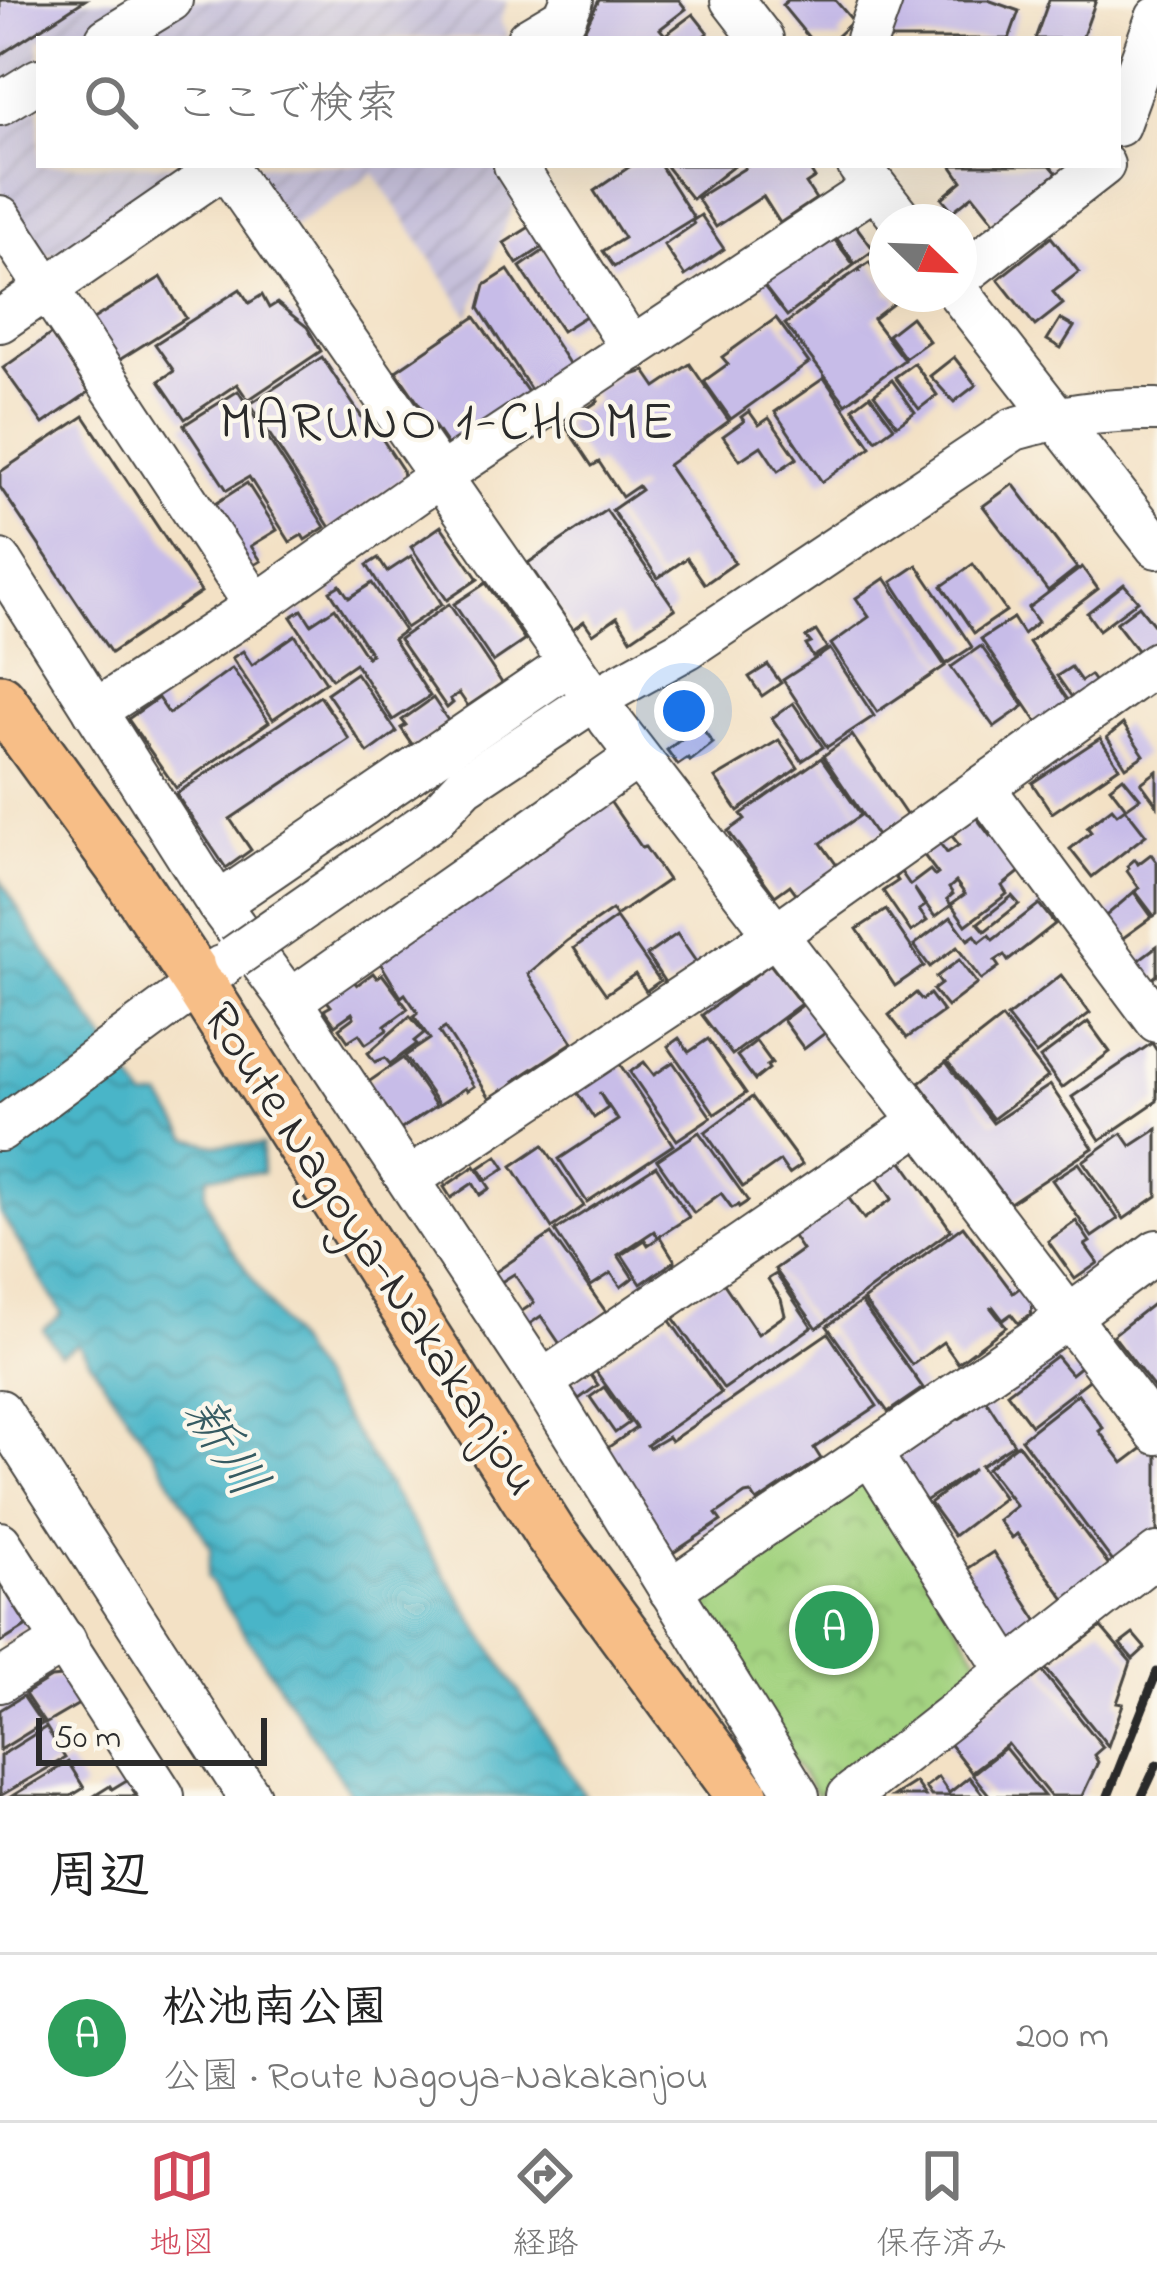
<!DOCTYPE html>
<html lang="ja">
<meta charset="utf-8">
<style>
body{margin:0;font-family:"Indie Flower","Klee One",sans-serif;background:#f2f2f2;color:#222}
.compass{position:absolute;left:869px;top:204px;width:108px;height:108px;border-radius:50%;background:#fff;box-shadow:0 12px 48px #0002;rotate:113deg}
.scale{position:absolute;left:36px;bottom:30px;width:231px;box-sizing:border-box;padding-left:12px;border:6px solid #2b2b2b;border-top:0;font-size:33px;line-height:42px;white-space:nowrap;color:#2b2b2b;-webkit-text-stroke:9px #fbf7ec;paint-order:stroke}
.you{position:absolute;left:684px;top:711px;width:42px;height:42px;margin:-30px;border:9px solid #fff;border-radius:50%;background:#1a73e8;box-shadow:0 0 0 18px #1a73e833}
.badge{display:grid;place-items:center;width:78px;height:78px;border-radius:50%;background:#d1495b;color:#fff;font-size:39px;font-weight:700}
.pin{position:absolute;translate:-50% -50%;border:6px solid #fff;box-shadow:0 3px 12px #0006}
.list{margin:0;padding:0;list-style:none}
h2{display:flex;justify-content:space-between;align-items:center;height:156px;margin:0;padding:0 48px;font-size:51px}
h2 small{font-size:39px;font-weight:400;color:#767676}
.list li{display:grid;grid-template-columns:78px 1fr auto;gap:36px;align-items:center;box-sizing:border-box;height:168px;padding:0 48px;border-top:3px solid #e0e0e0}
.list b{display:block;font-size:45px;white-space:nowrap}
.list p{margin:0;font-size:39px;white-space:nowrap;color:#767676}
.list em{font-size:39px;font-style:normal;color:#767676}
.icon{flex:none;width:66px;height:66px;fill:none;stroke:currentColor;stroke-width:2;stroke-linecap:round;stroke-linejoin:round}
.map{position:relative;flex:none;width:1157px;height:1796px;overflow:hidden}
.search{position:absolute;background:#fff;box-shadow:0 12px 48px #0002;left:36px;right:36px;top:36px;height:132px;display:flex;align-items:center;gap:30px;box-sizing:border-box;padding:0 42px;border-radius:0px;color:#767676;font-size:45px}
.sheet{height:324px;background:#fff}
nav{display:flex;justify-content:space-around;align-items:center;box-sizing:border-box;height:168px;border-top:3px solid #e0e0e0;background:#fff;font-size:33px;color:#767676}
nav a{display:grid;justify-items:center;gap:6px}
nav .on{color:#d1495b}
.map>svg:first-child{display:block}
.industrial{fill:url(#industrial-furrows)}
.park{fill:url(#park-crowns);stroke:#687f56;stroke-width:3}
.water{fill:url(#water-waves);stroke:#3a707a;stroke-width:3}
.building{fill:#c7bce8}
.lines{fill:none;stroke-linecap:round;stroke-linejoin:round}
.minor-casing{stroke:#494642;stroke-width:46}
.major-casing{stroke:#494642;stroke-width:56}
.minor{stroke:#fff;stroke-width:42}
.major{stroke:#f7be87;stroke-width:51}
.rail{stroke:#2b2b2b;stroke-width:9}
.minor-bridge-casing{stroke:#494642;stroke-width:46;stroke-linecap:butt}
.minor-bridge{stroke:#fff;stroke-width:42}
.labels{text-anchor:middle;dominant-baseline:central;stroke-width:9;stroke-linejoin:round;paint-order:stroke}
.street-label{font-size:51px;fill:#2b2b2b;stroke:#fbf7ec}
.neighbourhood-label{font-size:54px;letter-spacing:3px;fill:#2b2b2b;stroke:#fbf7ec}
.water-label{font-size:54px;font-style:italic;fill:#365b62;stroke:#fbf7ec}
</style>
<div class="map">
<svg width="1157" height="1796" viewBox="0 0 1157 1796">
<defs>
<pattern id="industrial-furrows" width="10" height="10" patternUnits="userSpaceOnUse" patternTransform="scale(3)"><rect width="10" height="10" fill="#c6c0da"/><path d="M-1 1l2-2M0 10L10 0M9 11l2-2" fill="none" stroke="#aaa5bb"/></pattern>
<pattern id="park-crowns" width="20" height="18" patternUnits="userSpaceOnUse" patternTransform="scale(3)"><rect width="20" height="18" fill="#a4d381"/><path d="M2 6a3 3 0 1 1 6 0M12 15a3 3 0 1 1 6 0" fill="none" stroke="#8db570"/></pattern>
<pattern id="water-waves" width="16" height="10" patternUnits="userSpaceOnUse" patternTransform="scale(3)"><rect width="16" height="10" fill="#4ab5c8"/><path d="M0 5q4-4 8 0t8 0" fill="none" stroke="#3e93a3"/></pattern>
</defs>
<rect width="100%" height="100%" fill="#fbf7ec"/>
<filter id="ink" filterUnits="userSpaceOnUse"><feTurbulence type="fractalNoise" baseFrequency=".00833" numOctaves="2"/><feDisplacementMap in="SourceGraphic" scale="24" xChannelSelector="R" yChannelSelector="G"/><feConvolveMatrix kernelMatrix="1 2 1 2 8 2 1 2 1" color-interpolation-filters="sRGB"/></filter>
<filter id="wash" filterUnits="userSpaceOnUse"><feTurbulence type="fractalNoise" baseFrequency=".004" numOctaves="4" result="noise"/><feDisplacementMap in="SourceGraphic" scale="48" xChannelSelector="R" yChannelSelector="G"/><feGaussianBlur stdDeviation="2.7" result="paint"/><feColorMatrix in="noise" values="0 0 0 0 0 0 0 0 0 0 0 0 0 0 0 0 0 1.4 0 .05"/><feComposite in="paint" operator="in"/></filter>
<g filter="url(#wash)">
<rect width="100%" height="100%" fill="#f3e1c5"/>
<!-- industrial -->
<g class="industrial">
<path d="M0,0H508L500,21L509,38L39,39V165H187L53,256L41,253L0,191Z"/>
<path d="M249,165H497L517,196L469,317L374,173L291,228Z"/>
</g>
<!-- park -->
<path class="park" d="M864,1472L982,1665L817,1796L683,1596Z"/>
<!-- water -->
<path class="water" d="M0,879L39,943L145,1099L161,1097L189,1138L214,1145H262V1173L208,1176L205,1193L216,1224L366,1450L585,1796H352L207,1577L211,1548L156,1457L78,1344L60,1354L43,1329L62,1314L0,1212Z"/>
<g id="blocks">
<!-- building -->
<g class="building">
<path d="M0,0H85L0,55Z"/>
<path d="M599,0H679L686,9L660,29L665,35L693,14L708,33L699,39H580Z"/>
<path d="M788,0H835L853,21L838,35L842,39H810L782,5Z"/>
<path d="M903,0H988L1019,11L1009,39H889Z"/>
<path d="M1049,0H1096L1082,39H1035Z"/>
<path d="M632,165H660L694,218L614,267L603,251L624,238L594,191Z"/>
<path d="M665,165H735L692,199Z"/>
<path d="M743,165H807L815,178L806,184L816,199L780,223L763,196L716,227L697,198L745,168Z"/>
<path d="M951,165H1050L1057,173L995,223L973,195L953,211L942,198L962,181Z"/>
<path d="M701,215L724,249L685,276L664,245L694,224L692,221Z"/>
<path d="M850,218L874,250L855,264L832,232Z"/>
<path d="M531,226L544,246L517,264L504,243Z"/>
<path d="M831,235L854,265L787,316L760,281Z"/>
<path d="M1051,237L1079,272L1053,292L1063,304L1035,326L998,279Z"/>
<path d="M546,249L589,314L562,331L520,267Z"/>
<path d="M869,262L887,286V294H893L898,300L873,319L904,360L846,404L785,324L843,280L858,270L860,272L859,269Z"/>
<path d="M508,270L572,368L533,393L479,308L485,285Z"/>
<path d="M161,277L186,318L116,362L90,321Z"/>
<path d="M240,289L249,303L262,295L269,308L277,303L307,327L321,351L248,400L237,384L185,419L159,381L174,371L155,344Z"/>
<path d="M475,317L530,395L451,450L396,371Z"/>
<path d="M911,317L929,341L905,358L888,335Z"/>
<path d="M776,318L809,363L731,419L704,381L728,364L722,357Z"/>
<path d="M1060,319L1074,327L1061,348L1047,340Z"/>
<path d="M51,334L89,392L43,424L3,368Z"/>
<path d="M322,357L371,431L375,428L402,469L403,478L331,529L250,404Z"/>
<path d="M954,357L976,385L954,402L930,376Z"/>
<path d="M914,363L937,395L919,409L895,377Z"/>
<path d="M690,364L729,421L668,465L735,563L705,584L687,558L658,578L612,510L641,490L638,486L622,497L599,462L592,466L564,424L598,401L592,392L628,367L633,375L645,371L656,387Z"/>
<path d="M824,378L871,447L822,482L775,412Z"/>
<path d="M892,380L915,412L897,425L874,394Z"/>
<path d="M238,391L325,527L305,540L302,535L290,542L249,477L227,490L184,425Z"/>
<path d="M870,395L894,427L876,440L853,408Z"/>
<path d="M749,411L759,425L769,418L797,458L778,471L761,446L740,460L723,436L744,421L741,417Z"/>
<path d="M84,416L201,592L111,653L0,487V472Z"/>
<path d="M247,483L277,530L251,546L261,561L246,570L207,509Z"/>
<path d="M1013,484L1077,568L1048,591L983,506Z"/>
<path d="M606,510L675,609L631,639L617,617L593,634L584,621L573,629L528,563Z"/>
<path d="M441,526L478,579L447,600L411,547Z"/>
<path d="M411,556L442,604L406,628L367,565L378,558L387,572Z"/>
<path d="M973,564L1006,611L974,633L942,586Z"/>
<path d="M917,565L972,647L946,664L892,582Z"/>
<path d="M1082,567L1098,589L1029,642L1072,706L1041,728L981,639L1013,618L1023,634L1038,622L1028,608Z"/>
<path d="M885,578L945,666L877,712L831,644L869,617L856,598Z"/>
<path d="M372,583L404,631L393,639L430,696L393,720L355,663L332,679L291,617L302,610L311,624L335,608L367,657L371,654L330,591L340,585L349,598Z"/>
<path d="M486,583L525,640L493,662L454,604Z"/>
<path d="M1124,584L1138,601L1099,630L1087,613Z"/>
<path d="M449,604L502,683L468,706L459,693L450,699L453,703L447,708L399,639Z"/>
<path d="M1139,606L1157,629V640L1139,653L1116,623Z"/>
<path d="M816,631L827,648L813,657L806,645L811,643L806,637Z"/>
<path d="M295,635L326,682L273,719L232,658L243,651L252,665Z"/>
<path d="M981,646L1024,706L994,727L951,667Z"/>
<path d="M830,649L874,716L827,747L783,680Z"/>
<path d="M768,665L781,683L762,696L749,677Z"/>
<path d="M1117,666L1078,706L1057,676L1071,667L1081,681L1090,675L1095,682Z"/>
<path d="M232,668L269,722L176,788L128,719L158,698L169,714Z"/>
<path d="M356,673L397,732L368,753L327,693Z"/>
<path d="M320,696L349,739L230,819L251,850L226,868L176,794Z"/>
<path d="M433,698L449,722L414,747L401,728L406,725L402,720Z"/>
<path d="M684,703L697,721L678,735L665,716Z"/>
<path d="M793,703L823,747L802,761L772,718Z"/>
<path d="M1123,724L1144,755L1126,767L1107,737Z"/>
<path d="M700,725L713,743L690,761L688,758L678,765L667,750Z"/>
<path d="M852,735L907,816L877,836L823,756Z"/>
<path d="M1100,738L1119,767L1052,813L1032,783Z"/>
<path d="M779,740L798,768L738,811L715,778Z"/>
<path d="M821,758L861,815L821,843L838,867L798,896L790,885L775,896L728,831L745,819L741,814Z"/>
<path d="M1157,771V805L1141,783Z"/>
<path d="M1123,777L1140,798L1126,808L1110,787Z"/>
<path d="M607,797L642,848L645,847L668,880L616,916L612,910L567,941L528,974L573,1042L514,1081L519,1088L506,1096L502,1090L490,1098L445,1028L439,1032L474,1086L467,1091L465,1088L439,1105L405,1056L430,1039L414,1016L418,1013L405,994L401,997L376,956Z"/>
<path d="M1112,808L1117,814L1125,808L1146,835L1092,877L1070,849L1091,832L1087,827Z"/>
<path d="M976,817L990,836L993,833L1021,871L1002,886L1007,894L966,925L951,904L965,894L956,882L949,888L953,894L947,899L951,905L935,917L914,888L925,906L919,910L927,921L911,932L883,891L898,881L895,877L901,872L910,885L930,870L935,876L938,874L923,854L939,842L947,853L959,845L951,835Z"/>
<path d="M1151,854L1157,862V914L1154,916L1135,891L1139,888L1127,871L1129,868L1127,866L1135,859L1138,864Z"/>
<path d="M1134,892L1152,917L1123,938L1119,934L1114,938L1101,920Z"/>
<path d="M1012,896L1019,904L985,931L978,923Z"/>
<path d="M1039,904L1055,924L1008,961L1004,955L995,961L999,967L981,980L957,947L930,967L914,945L951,917L968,940L975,935L980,942L989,935L993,940Z"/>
<path d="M886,910L924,966L895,986L857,929Z"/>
<path d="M616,918L660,981L646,991L635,974L606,994L574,948Z"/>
<path d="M677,934L699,966L668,987L647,955Z"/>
<path d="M1157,946V975L1152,979L1137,961Z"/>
<path d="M959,960L977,984L947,1007L933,990L941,984L936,977Z"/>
<path d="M770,964L801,1004L732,1055L702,1015Z"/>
<path d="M373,973L377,978L382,974L408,1009L385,1026L387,1030L366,1044L359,1034L348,1041L339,1028L354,1017L352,1013L335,1025L324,1010L331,1006L323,996L353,980L357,985Z"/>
<path d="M1061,975L1090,1013L1036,1054L1007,1017Z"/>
<path d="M916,993L922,1000L930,994L943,1012L907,1038L889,1015Z"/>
<path d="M804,1004L825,1033L804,1049L783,1020Z"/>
<path d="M410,1016L424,1033L414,1041L417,1044L390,1064L385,1058L375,1062L368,1053Z"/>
<path d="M1002,1018L1048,1077L993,1119L947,1061Z"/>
<path d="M1088,1022L1110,1052L1062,1088L1040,1058Z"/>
<path d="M679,1038L689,1052L708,1039L746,1093L715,1114L668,1046Z"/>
<path d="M756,1041L772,1063L767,1066L769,1069L755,1080L737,1056Z"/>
<path d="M1152,1043L1157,1051V1101L1100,1140L1072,1097Z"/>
<path d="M403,1058L436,1106L397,1132L364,1085Z"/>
<path d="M644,1062L654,1075L673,1062L711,1117L677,1140L630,1072Z"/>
<path d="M946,1062L993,1123L1050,1085L1093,1148L1010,1203L919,1083Z"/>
<path d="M619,1063L673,1145L587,1202L559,1159L618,1120L599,1092L608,1108L594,1118L576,1091Z"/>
<path d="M752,1097L802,1165L789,1174L780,1161L743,1187L705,1132Z"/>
<path d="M1157,1129V1196L1124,1219L1083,1161L1122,1133L1131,1146Z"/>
<path d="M699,1132L748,1201L739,1207L738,1205L732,1208L721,1193L694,1213L657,1160Z"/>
<path d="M543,1145L584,1206L552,1228L512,1166Z"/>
<path d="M497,1156L505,1168L487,1180L479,1168Z"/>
<path d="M899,1157L951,1230L817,1328L775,1269L802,1250L790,1232L845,1193L864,1219L892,1199L875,1174Z"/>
<path d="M1079,1163L1118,1219L1092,1237L1052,1180Z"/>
<path d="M475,1166L490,1188L480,1195L473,1183L451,1198L444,1187Z"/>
<path d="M656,1166L689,1217L658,1237L654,1231L618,1255L633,1278L621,1287L611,1273L591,1286L555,1231Z"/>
<path d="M1076,1221L1090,1242L1085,1245L1098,1263L1075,1279L1048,1241Z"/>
<path d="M963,1226L1013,1293L1022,1286L1033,1300L1031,1314L1018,1323L1011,1314L1003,1320L993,1307L991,1308L1006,1327L958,1363L943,1342L912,1365L863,1300Z"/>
<path d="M551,1234L606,1312L560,1344L541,1316L528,1325L519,1313L534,1303L514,1274L501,1282L494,1273Z"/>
<path d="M660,1237L675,1261L641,1284L622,1255L645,1240L648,1245Z"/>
<path d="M776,1274L812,1327L724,1389L672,1316L722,1281L758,1334L785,1315L781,1299L768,1279Z"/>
<path d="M861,1302L923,1388L888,1412L827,1326Z"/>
<path d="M1154,1303L1157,1308V1392L1113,1335Z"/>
<path d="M668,1318L721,1393L647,1445L649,1448L668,1437L671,1441L828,1333L877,1406L814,1448L821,1459L757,1502L751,1493L745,1494L716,1514L721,1521L664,1559L593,1458L636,1428L595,1370Z"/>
<path d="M1056,1356L1071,1374L1082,1365L1092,1378L1031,1425L1007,1393Z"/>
<path d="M588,1371L598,1385L579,1399L569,1385Z"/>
<path d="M604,1387L629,1423L615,1433L590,1397Z"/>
<path d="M1078,1394L1103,1428L1099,1431L1123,1463L1148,1444L1157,1456V1534L1116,1566L1021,1439Z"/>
<path d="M984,1397L1014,1444L980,1466L1004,1498L954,1536L930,1503L974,1469L924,1502L896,1459L957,1416L959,1419L968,1414L965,1409Z"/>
<path d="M1018,1444L1112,1569L1067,1602L1017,1534L1012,1538L998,1520L1016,1506L987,1468Z"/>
<path d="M993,1552L1039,1623L1007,1644L961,1573Z"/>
<path d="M0,1583L27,1626L0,1643Z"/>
<path d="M1101,1627L1131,1662L1117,1703L1123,1704L1108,1746L1045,1668Z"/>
<path d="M1133,1634L1145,1648L1133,1659L1120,1644Z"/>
<path d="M1038,1666L1103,1747L1094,1755L1098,1762L1082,1796H1050L1008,1744L971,1772L947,1741Z"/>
<path d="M61,1677L79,1704L45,1724L25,1694L51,1678Z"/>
<path d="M23,1696L42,1724L0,1750V1710Z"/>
<path d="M46,1727L65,1758L0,1796V1756Z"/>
<path d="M1005,1748L1044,1796H990L972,1774Z"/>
<path d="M68,1762L84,1788L71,1796H12Z"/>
<path d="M938,1777L949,1793L969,1777L984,1796H931L925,1787Z"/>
<path d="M130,1778L136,1788L132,1790L136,1796H94L110,1786L112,1789Z"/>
<path d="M915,1782L925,1796H893Z"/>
</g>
</g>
</g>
<g filter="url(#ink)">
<use href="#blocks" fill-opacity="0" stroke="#494642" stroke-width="3"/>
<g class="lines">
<!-- minor casing -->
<g class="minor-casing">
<g id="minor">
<path d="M732,0L762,39"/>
<path d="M107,39L171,0"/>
<path d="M528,39L565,17L572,0"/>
<path d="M867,39L881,0"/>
<path d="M0,104L39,80"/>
<path d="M1118,125L1157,18"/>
<path d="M515,165L632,349"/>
<path d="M859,166L903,222"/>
<path d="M0,217L256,606"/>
<path d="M959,277L1103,165"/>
<path d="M959,293L1157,547"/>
<path d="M0,321L225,166L595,699"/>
<path d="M0,561L218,904L290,1001L542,1382L798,1796"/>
<path d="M95,711L256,606L440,476L875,187"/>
<path d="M609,719L921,1122L1157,1433"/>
<path d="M983,787L1157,1021"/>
<path d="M435,817L465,785L595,699L687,648L1014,429C1062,415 1107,409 1157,410"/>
<path d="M218,904L569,664"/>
<path d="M290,1001L637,757"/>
<path d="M0,1130L221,967"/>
<path d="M409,1179L775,935L1157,663"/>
<path d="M542,1382L921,1122"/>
<path d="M0,1411L249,1796"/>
<path d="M870,1453L1008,1671"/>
<path d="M0,1543L163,1796"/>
<path d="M670,1590L1067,1318L1157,1251"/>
<path d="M0,1681L65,1641"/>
<path d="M849,1796L1157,1554"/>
</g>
</g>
<!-- major casing -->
<g class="major-casing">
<path id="major" d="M0,700L123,869L199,983L549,1532L743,1796"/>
</g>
<!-- minor -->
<use href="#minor" class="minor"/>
<!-- major -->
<use href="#major" class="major"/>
<!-- rail -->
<g class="rail">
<path d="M1108,1796L1157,1672"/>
<path d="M1142,1796L1157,1764"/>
</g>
<!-- minor-bridge casing -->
<g class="minor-bridge-casing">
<path id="minor-bridge" d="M234,957L435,817"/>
</g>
<!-- minor-bridge -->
<use href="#minor-bridge" class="minor-bridge"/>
</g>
</g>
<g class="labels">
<!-- street labels -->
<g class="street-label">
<text transform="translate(369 1250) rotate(57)">Route Nagoya-Nakakanjou</text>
</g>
<!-- neighbourhood labels -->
<g class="neighbourhood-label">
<text x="448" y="425">MARUNO 1-CHOME</text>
</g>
<!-- water labels -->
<g class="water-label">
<text transform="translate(222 1449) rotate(57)">新川</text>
</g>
</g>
</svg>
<svg class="compass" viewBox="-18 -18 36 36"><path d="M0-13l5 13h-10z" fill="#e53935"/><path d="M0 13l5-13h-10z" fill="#767676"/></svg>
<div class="scale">50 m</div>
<div class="you"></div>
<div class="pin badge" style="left:834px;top:1630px;background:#2e9e5b">A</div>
<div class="search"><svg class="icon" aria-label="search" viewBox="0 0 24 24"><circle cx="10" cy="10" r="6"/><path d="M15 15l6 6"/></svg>ここで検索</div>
</div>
<section class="sheet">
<h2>周辺<small></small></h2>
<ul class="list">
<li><span class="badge" style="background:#2e9e5b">A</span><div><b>松池南公園</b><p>公園 · Route Nagoya-Nakakanjou</p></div><em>200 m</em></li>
</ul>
</section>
<nav>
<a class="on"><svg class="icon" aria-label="map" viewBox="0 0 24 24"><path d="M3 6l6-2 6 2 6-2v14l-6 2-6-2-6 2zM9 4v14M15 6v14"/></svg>地図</a>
<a><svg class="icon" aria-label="directions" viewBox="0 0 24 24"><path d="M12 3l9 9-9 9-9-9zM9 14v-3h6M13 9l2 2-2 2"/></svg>経路</a>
<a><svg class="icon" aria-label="saved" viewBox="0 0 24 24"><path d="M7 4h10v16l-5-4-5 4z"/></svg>保存済み</a>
</nav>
